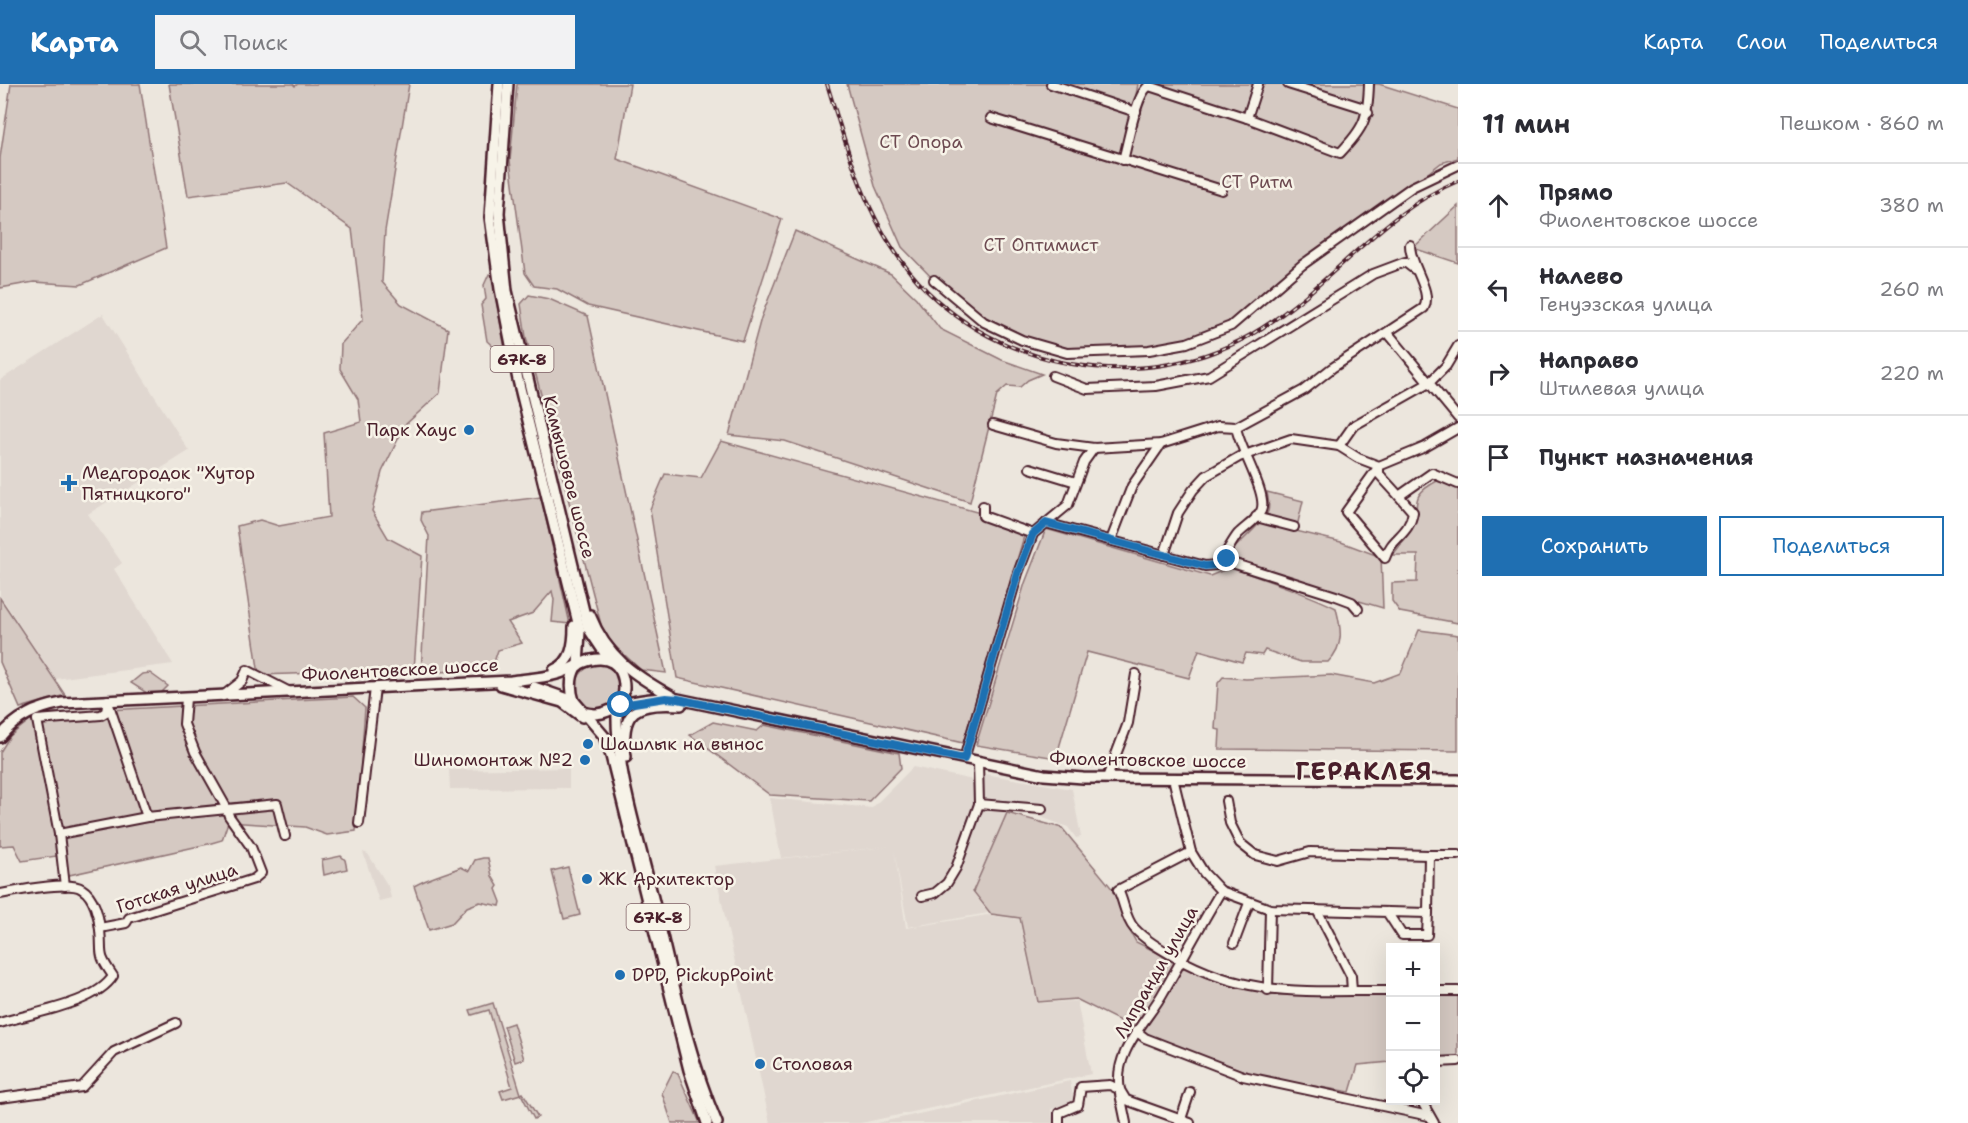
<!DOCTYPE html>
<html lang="ru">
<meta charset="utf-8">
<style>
body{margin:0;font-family:"Shantell Sans",sans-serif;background:#f2f2f3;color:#2b2b33}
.controls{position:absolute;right:18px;bottom:18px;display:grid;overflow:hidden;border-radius:0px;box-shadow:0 6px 24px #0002}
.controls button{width:54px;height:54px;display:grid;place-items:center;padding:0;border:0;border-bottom:2px solid #e1e1e2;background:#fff;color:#2b2b33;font:30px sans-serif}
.stop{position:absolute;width:18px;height:18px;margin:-14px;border:4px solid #1f6fb2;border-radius:50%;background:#fff}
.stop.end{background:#1f6fb2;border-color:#fff;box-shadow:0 2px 6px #0008}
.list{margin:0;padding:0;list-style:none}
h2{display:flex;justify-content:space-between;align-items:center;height:78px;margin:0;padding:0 24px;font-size:26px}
h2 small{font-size:20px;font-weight:400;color:#7c7c81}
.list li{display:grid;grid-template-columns:39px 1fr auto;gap:18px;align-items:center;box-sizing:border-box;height:84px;padding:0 24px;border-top:2px solid #e1e1e2}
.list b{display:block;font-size:22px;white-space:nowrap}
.list p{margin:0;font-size:20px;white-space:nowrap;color:#7c7c81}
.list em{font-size:20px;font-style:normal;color:#7c7c81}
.actions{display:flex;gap:12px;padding:18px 24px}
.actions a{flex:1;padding:14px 0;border:2px solid #1f6fb2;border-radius:0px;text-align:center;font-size:21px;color:#1f6fb2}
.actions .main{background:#1f6fb2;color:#fff}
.icon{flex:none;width:33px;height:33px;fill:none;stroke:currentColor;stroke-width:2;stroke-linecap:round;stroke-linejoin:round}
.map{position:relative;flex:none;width:1458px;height:1039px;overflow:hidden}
header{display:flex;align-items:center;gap:36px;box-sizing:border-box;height:84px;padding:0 30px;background:#1f6fb2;color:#fff}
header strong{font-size:28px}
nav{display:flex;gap:33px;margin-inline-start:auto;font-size:21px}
.search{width:420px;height:54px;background:#f2f2f3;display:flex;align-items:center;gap:15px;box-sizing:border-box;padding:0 21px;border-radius:0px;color:#7c7c81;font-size:22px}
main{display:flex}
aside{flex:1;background:#fff}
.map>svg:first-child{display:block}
.built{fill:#e0d7d0}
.green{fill:#d5c9c2;stroke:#907476;stroke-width:1.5}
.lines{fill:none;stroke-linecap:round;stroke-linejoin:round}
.minor-casing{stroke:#4a1f2b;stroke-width:12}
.major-casing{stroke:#4a1f2b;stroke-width:14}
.minor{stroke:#f7f3e8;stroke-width:8}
.major{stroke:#f7f3e8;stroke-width:9}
.rail-casing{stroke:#4a1f2b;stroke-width:4}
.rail{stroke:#f7f3e8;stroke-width:1.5;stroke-dasharray:4.5;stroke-linecap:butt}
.route{stroke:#1f6fb2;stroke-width:8}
.poi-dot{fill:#1f6fb2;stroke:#f7f3e8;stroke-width:2}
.labels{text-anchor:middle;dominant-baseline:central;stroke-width:5;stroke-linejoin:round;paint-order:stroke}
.shield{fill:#f7f3e8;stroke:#7e5f64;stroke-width:1.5}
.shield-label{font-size:16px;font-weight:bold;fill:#4a1f2b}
.park-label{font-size:18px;fill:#6d4a51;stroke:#f7f3e8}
.poi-label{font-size:18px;fill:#4a1f2b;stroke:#f7f3e8;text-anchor:start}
.street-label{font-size:18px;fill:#4a1f2b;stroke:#f7f3e8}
.district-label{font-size:24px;font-weight:bold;letter-spacing:1.5px;fill:#4a1f2b;stroke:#f7f3e8}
</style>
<header>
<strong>Карта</strong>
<div class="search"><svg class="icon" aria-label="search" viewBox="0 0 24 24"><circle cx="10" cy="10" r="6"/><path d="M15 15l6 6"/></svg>Поиск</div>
<nav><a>Карта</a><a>Слои</a><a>Поделиться</a></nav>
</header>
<main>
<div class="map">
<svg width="1458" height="1039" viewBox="0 0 1458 1039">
<rect width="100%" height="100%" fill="#ece6dd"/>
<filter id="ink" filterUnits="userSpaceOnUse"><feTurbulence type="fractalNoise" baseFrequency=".0167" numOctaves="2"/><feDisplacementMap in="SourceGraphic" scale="12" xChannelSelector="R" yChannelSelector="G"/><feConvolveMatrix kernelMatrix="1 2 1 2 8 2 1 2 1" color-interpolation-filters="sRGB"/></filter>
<g filter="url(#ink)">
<!-- built -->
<g class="built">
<path d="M103,230L189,367L88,430L122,479L114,485L173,580L55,595L0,511V296Z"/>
<path d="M913,683L982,698L985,690L1072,705L1081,753L1076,754L1068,743L1038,732L1008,726L972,807L988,829L908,843L894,766L906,844L987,831L1019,835L1037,919L1077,917L1091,990L861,1039H770L714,782L894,762L781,774L770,714L872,724Z"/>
<path d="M569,684V704L450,705L449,686Z"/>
<path d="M363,768L368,770L388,802L391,814L379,817Z"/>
<path d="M1070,997L1074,1019L1051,1025L1054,1039H877Z"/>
</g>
<!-- green -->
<g class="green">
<path d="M11,0H140L166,164L80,201L34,198L0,204V74Z"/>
<path d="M169,0H293L295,2L298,0H409L385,147L382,198L401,220L448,245L440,309L405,341L382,388L372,427L388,454L422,472L414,586L259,591L237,442L260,436L279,442L329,433L324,349L361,338L358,315L340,285L341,260L363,235L352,145L287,99L188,112Z"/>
<path d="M517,0H630L617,75L782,135L743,257L588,222L557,205L534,202L525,189L510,77Z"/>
<path d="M847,0H1138L1126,66L1145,0H1379L1458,25V74L1441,79L1231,242L1187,259L1102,269H1067L984,238L934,196L902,163L875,102Z"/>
<path d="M1458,122V179L1413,164Z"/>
<path d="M795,147L891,190L916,214L940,245L1002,276L1042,290L1028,296L1020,303L1007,302L997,311L970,418L785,357L729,351L761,234Z"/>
<path d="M489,190L492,192L507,276L487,257L481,221L486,215L484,201Z"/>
<path d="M529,211L549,215L588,232L666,589L641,586L604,552L526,253L521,220Z"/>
<path d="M721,357L1027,442L963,659L677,594L650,425L665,390L701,394Z"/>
<path d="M1437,397L1458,404V539L1400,528L1392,517V499L1417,498L1418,471H1393C1399,462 1408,453 1412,444C1423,421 1405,414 1437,397Z"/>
<path d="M1267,408L1303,417L1296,447L1341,458L1381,473L1383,524L1233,480L1228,470C1237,461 1266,436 1268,427C1270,422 1268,414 1267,408Z"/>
<path d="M541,413L570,540L552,538L554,516L552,507L533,529L508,538L522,559L498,566L491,587L421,588L429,452L421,436L422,428Z"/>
<path d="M1046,445L1210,492L1231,483C1266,497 1302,507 1336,524C1341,544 1345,561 1328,578H1301L1265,566L1262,571L1246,569L1242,578L1199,566L1189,594L1087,568L1056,674L976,661L1025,499Z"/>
<path d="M0,514L65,611L20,624L0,578Z"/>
<path d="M1419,546L1458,551V667L1219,665L1220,646L1215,645L1218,599L1223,593L1246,595L1331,591L1374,599L1401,589Z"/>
<circle cx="598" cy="603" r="22"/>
<path d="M150,589L168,602L159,611L153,613L131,599L142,590Z"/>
<path d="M353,613L365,624L356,747L327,751L305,743L228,738L222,756L208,760L69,791L63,771L22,777L14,761L0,762V668L10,652L30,636L51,629Z"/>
<path d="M713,638L757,647L764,641L899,669L901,684L869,717L770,711L690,651Z"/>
<path d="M1007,729L1062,744L1119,813L1126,840L1136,858L1194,887L1231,901L1274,911L1390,910V978L1358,981L1350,1008L1260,993L1150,952L1076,915L1038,918L1020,834L991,830L973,807Z"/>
<path d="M341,772L345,776L347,785L324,791L322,776Z"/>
<path d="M483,774H488L492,792L498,802L496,805L501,818L500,822L480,818L467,823L452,839L429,846L414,802C430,793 445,790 461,783L469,787L475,776Z"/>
<path d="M568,783L580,831L564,835L552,787Z"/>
<path d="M1436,909H1458V973L1436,975Z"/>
<path d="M493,919L521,1010L523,1009L538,1033L534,1035L521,1010L503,1015L500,1007L512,1003L489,926L472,931L470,926Z"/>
<path d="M513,939L524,975L515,978L504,942Z"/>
<path d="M673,987L678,990L700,1039H672L662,1009Z"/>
</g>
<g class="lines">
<!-- minor casing -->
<g class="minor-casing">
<g id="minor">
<path d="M1051,0L1136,28"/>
<path d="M1288,0L1361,23L1368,29"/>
<path d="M991,34L1222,106"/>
<path d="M1247,34L1258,0"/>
<path d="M1123,76C1128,60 1136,9 1149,2L1247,34L1340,69C1364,44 1368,35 1369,0"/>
<path d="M934,196L984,238L1022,256L1067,269L1149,266L1187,259L1231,242L1302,181L1412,103L1458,81"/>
<path d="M1388,249L1458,334"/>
<path d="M1053,292L1087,305L1156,302L1209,292L1373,190L1405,178L1414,185"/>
<path d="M993,341L1056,359L1094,364L1161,360L1218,342L1236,343L1304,306L1332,284L1424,224C1433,207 1410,182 1410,161"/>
<path d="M1458,344L1425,363L1379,382L1346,428L1385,474C1392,452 1409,452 1413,428L1399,412L1432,389L1458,400"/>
<path d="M1339,362L1353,342L1429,299L1446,282L1458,262"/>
<path d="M1379,383V390L1399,412"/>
<path d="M1030,384L1076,398"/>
<path d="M983,422V432L1033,450"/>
<path d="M1256,433L1294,443"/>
<path d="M1046,439L1205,482L1216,481C1226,472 1230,460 1238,450C1245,443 1257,436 1261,427C1269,411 1239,364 1236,343"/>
<path d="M1111,456L1132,402L1161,360"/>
<path d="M1164,471L1178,429L1193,406L1206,392L1239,373L1291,355L1339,362L1358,374L1379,382"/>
<path d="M1224,472L1232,479L1336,512L1352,518L1358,525"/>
<path d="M223,612L242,597L247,586L288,607"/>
<path d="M109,621L147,733"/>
<path d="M964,675L1018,489L1033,450L1068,421L1084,378L1094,364"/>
<path d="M1107,694L1128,639L1136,590"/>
<path d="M1173,694L1191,768L1204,789L1221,807L1270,825L1428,829L1427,851H1402L1387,828"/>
<path d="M1226,717L1230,739L1240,759L1255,771L1278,777L1310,768L1429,771"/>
<path d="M979,720L1042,725"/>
<path d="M359,739L375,604"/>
<path d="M59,750L147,733L277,720L285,752"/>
<path d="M1191,768L1118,806C1124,817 1125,834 1134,844C1145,856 1161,865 1175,873C1249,915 1310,906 1390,907"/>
<path d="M65,802L59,750L37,636L101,631L106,628L108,616"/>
<path d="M0,810C17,807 69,796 82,805C94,812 99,833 100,846C103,872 96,867 113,892C96,920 30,929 0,939"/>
<path d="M922,812L935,809L947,799L956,784L979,720L978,678"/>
<path d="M1317,826L1351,892L1352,907"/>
<path d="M1428,829L1429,771H1458"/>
<path d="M100,844L126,839L129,834L254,795L261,789L251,763L229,732L226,723L195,668L184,640L186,614"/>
<path d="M1234,859L1249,819"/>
<path d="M1268,906L1270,825"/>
<path d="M1436,907H1458"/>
<path d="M1136,947L1145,954L1243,992L1429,1032"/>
<path d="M1436,978L1458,977"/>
<path d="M1120,1006L1126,1016L1190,1039"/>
<path d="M1120,1010L1126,1039"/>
<path d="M0,1014L82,1003L114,968L176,939"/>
<path d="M1421,1016L1434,1039"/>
<path d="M1180,1038L1190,1008"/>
<path d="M1059,1039V1029L1078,1021L1081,1003L1110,1001L1120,1006C1112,968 1148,937 1164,907C1183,874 1201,840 1221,807"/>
</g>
</g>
<!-- major casing -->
<g class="major-casing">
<g id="major">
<path d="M499,0L490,133L500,205L518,296L580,547L578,582"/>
<path d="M508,0L499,129L507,207L588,544L610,577"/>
<path d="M590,531C607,574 634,591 673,613"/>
<path d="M576,583C570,594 570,605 574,617L604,652L611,672L689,986L707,1039"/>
<path d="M554,586C572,579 574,560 574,542"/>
<path d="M501,601L562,618L582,633"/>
<path d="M534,603L574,617"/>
<path d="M617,623C615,683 636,744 650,802C670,881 685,964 717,1039"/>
<path d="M587,629C601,632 608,627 620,622C636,615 661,613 678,615L1044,691L1083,694L1458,696"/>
<path d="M0,653C17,632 37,624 62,619L511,597C526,595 543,594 557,590C569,587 580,578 591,576C622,569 629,599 621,621"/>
<path d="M626,673C619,625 637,618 681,621"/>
</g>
</g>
<!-- minor -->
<use href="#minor" class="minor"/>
<!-- major -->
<use href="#major" class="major"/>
<!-- rail casing -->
<g class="rail-casing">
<path id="rail" d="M827,0C846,61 864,128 903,179C983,288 1149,317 1262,244C1331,201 1382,128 1458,97"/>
</g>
<!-- rail -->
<use href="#rail" class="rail"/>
</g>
</g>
<g class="lines" filter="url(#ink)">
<!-- route -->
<path class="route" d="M621,621L666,614L678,615L964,675L1018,489L1033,450L1046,439L1205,482L1216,481L1224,472L1227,475"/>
</g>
<!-- markers -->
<g class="poi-dot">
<circle cx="469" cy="346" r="6"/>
<path d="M66 390h6v6h6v6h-6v6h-6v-6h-6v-6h6z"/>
<circle cx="588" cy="660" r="6"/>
<circle cx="585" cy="676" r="6"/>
<circle cx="587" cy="795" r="6"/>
<circle cx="620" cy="891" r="6"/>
<circle cx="760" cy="980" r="6"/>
</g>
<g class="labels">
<!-- shield labels -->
<g class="shield">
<rect x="490.5" y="262" width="63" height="26" rx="4.5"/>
<rect x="626.5" y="820" width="63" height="26" rx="4.5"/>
</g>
<g class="shield-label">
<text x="522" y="275">67К-8</text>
<text x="658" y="833">67К-8</text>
</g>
<!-- park labels -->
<g class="park-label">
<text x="921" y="58">СТ Опора</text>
<text x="1257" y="98">СТ Ритм</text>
<text x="1041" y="161">СТ Оптимист</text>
</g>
<!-- poi labels -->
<g class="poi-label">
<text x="457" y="346" text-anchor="end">Парк Хаус</text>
<text x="82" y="389">Медгородок "Хутор<tspan x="82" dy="21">Пятницкого"</tspan></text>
<text x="600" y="660">Шашлык на вынос</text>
<text x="573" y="676" text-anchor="end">Шиномонтаж №2</text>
<text x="599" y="795">ЖК Архитектор</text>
<text x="632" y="891">DPD, PickupPoint</text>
<text x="772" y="980">Столовая</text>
</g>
<!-- street labels -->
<g class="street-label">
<text transform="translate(569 393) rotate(76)">Камышовое шоссе</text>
<text transform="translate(400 586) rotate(-3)">Фиолентовское шоссе</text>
<text transform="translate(1148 676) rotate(1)">Фиолентовское шоссе</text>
<text transform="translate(177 804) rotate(-18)">Готская улица</text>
<text transform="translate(1156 888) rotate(-60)">Липранди улица</text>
</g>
<!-- district labels -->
<g class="district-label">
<text x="1364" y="688">ГЕРАКЛЕЯ</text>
</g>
</g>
</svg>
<div class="controls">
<button>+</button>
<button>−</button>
<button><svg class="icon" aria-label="locate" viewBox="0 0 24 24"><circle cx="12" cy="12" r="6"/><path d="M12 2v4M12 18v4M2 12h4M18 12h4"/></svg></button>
</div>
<div class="stop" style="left:621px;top:621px"></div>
<div class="stop end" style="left:1227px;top:475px"></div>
</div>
<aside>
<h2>11 мин<small>Пешком · 860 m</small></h2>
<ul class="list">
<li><svg class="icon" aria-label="ahead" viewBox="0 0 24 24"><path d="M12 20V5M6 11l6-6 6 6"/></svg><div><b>Прямо</b><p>Фиолентовское шоссе</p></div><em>380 m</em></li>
<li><svg class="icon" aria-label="left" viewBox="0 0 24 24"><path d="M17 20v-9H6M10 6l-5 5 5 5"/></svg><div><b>Налево</b><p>Генуэзская улица</p></div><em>260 m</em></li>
<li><svg class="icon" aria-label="right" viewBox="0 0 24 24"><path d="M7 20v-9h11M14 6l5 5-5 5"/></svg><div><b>Направо</b><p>Штилевая улица</p></div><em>220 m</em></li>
<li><svg class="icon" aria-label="arrive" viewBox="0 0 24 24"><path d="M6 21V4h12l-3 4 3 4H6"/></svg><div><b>Пункт назначения</b></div></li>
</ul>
<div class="actions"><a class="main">Сохранить</a><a>Поделиться</a></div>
</aside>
</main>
